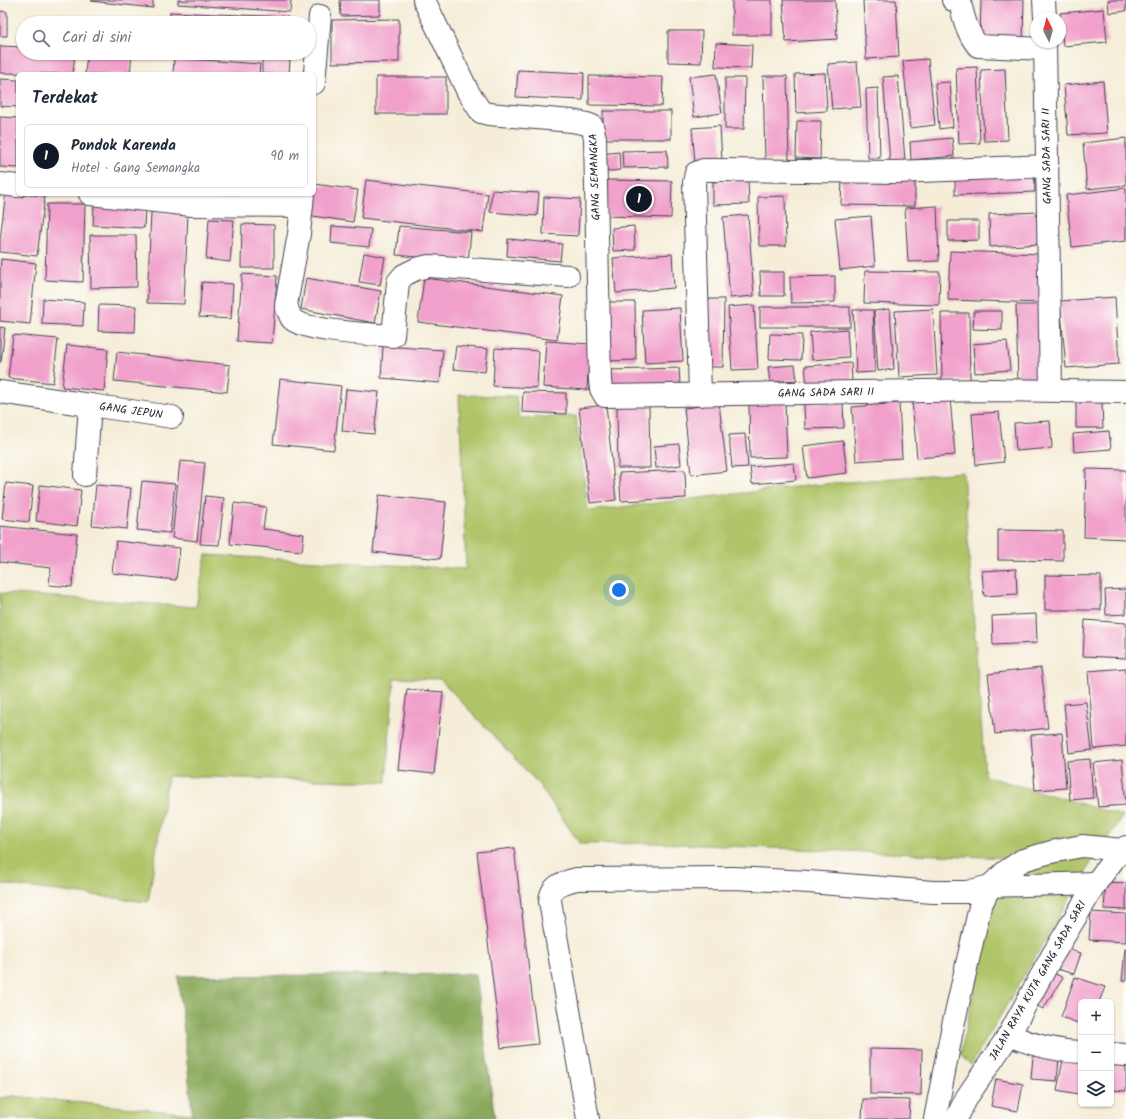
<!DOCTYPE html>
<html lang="id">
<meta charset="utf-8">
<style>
body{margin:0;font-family:Kalam,sans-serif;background:#f2f2f3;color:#1f2937}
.controls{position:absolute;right:12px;bottom:12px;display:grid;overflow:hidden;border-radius:6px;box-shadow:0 1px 3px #0004}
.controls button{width:36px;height:36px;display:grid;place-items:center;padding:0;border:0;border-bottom:1px solid #e0e1e3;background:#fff;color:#1f2937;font:20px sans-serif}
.compass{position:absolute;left:1030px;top:12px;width:36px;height:36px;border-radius:50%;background:#fff;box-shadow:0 1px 3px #0004;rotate:354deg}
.you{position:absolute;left:619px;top:590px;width:14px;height:14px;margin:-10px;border:3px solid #fff;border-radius:50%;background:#1a73e8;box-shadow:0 0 0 6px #1a73e833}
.badge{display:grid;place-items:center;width:26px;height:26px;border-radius:50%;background:#111827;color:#fff;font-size:13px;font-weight:700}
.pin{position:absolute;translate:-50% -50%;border:2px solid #fff;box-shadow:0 1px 4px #0006}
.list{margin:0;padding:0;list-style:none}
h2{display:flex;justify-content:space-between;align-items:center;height:52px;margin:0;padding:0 16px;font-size:17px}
h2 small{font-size:13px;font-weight:400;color:#747a83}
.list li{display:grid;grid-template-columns:26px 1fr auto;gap:12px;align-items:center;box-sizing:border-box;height:64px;margin:0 8px 8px;padding:0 8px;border:1px solid #e0e1e3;border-radius:6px}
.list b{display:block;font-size:15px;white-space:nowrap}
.list p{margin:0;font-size:13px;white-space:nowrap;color:#747a83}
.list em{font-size:13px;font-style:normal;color:#747a83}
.icon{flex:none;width:22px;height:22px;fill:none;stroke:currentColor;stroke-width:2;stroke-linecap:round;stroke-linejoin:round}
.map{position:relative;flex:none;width:1126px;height:1119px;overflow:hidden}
.search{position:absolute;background:#fff;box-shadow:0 1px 3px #0004;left:16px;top:16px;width:300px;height:44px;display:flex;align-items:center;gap:10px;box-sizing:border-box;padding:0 14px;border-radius:22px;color:#747a83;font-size:15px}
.panel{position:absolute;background:#fff;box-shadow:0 1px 3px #0004;left:16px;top:72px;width:300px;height:124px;border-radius:6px}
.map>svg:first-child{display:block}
.green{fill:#b0c569;stroke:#697452}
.forest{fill:#8caa5d;stroke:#57664c}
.building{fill:#f1a0cb}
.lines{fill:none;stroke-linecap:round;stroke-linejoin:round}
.street-casing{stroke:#424053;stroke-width:24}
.street{stroke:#fff;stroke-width:22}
.labels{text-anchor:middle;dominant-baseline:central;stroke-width:3;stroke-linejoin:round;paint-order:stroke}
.street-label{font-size:11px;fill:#22223b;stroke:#fdfcf7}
</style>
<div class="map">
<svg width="1126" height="1119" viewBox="0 0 1126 1119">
<rect width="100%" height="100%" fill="#fdfcf7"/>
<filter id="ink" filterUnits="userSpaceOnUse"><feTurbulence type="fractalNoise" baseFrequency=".025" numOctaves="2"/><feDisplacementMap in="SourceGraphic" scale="8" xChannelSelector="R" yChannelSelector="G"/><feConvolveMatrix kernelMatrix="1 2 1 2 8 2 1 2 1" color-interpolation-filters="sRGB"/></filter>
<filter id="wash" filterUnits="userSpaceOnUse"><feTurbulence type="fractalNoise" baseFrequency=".012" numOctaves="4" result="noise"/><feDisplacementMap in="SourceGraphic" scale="16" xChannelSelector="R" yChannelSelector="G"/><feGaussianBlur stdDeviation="0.9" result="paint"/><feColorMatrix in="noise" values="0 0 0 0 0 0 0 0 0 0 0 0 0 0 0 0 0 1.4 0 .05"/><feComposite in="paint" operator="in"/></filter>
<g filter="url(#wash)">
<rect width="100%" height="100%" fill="#f5edd8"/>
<!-- green -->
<g class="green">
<path d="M459,395L516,396L519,418L576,416L588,511L802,486L963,472L985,776L1123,816L1092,861L971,1065L960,1055L995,895L1010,858L654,843L580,844L537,782L440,679L394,678L386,782L168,776L148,902L0,884V593L196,607L206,555L466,569Z"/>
<path d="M14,1096L192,1114L193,1119H0V1098Z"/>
</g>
<!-- forest -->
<path class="forest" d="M476,974L495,1119H193L178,976Z"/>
<g id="blocks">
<!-- building -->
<g class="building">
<path d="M92,0H153V8L91,1Z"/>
<path d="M178,0H291L290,12L178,4Z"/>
<path d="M340,0H380V15L341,16Z"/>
<rect x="732" y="0" width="40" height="35"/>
<path d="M783,0H835L837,39L786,42Z"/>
<path d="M863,0H896L899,57L866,59Z"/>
<path d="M981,0H1024L1023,41L980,40Z"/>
<path d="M1108,0H1126V11L1109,13Z"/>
<path d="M1104,9L1107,42L1063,46L1060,13Z"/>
<path d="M0,11L7,12V36H0Z"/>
<path d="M170,12L288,17L287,23H170Z"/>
<path d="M399,19V62L332,63V20Z"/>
<path d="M668,31H702L701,63L668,62Z"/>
<path d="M716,43L752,45L751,68L715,67Z"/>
<path d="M0,46L23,47V53H75L73,74L0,73Z"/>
<path d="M87,53H132L130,74H85Z"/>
<path d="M174,58L260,64L259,74H173Z"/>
<path d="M262,59L290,60L289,74H262Z"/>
<path d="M928,59L935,125L910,128L903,61Z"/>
<path d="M857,62L861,107L832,109L828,64Z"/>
<path d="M977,67L980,143L959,144L956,68Z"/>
<path d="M1005,69L1008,140L984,141L981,70Z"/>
<path d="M518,70L584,73L583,100L516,97Z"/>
<path d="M825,73L827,111L796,113L795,74Z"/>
<path d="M716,74L722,113L694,117L689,77Z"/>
<path d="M589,76L663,77L662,106L589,105Z"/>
<path d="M763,76H787L789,160H765Z"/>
<path d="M898,76L905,160L890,162L883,77Z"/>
<rect x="376" y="77" width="70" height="37"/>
<path d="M725,78H745L744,129H725Z"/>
<path d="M0,79L18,80V107L0,106Z"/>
<path d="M1103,81L1107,133L1068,135L1064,85Z"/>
<path d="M950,82L953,127L939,129L935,83Z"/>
<path d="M878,88L880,158H868L866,89Z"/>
<rect x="603" y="111" width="68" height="28"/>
<path d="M0,117L18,118V168L0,167Z"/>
<path d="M797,121H821L820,159L796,158Z"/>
<path d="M720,126L722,161L695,163L692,128Z"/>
<path d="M952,138L954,156L911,160L910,142Z"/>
<path d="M1126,138V185L1087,189L1083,143Z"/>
<path d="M667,150L668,167L623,168L622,151Z"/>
<path d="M619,152L620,170L603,172L601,154Z"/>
<path d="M1034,169L1035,192L955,195V172Z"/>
<path d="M842,178H915V206L841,205Z"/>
<path d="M366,180L488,194L483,232L361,218Z"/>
<path d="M607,180L672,181L671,218L606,216Z"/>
<path d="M748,180L749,204L713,205V182Z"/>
<path d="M314,184L358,190L353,222L306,215L309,194H314Z"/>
<path d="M1126,188V241L1072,247L1066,195Z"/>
<path d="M492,190L539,193L537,216L490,212Z"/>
<path d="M6,191L18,194L45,196L37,256L0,252V240Z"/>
<path d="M785,196L786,246H759L758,197Z"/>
<path d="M544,197L580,199L578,236L543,234Z"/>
<path d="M47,204H85L83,282L45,280Z"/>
<path d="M94,204L145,207L144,228L93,225Z"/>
<path d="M937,206L939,261L908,262L905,208Z"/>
<path d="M151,212L188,214L184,304L147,303Z"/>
<path d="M1040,212L1042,244L990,247L989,214Z"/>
<path d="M748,215L754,296L730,298L723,217Z"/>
<path d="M871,216L875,266L840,270L835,219Z"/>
<path d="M209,219L234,220L230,262L206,259Z"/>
<path d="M948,221H979V240L948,241Z"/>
<path d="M242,224L274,225V268H241Z"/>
<path d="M332,226L371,229L369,247L331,243Z"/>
<path d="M399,226L471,232L468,262L396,255Z"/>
<path d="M634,226L635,250L613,251L612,228Z"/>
<path d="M90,235H136L137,287L91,288Z"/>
<path d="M508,239L562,244L560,261L507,256Z"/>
<path d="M950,251L1043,254L1041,303L948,300Z"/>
<path d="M364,253L385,257L380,285L359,282Z"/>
<path d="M672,254L674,288L616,293L613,258Z"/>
<path d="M1,259L36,263L30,324L0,321V272Z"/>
<path d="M865,271L940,272L939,305L864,303Z"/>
<path d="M760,272H784V296H761Z"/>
<path d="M242,274L277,276L272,343L237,341Z"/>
<path d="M835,276V302L791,303L790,277Z"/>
<path d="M306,278L381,291L375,323L301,309Z"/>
<path d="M424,278L563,296L557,340L418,322Z"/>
<path d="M202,282L233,284L231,319L199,317Z"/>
<path d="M1115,297L1119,364L1066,368L1060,301Z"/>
<path d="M43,299L84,302L83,326L42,324Z"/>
<path d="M707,299H724L723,367H707Z"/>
<path d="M606,302H635L636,360L608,361Z"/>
<path d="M99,305L136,306L135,332L98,331Z"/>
<path d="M754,305L758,369L732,370L728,307Z"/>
<path d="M1016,305H1039L1041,381L1018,382Z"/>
<rect x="760" y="307" width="90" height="20"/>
<path d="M680,308L683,361L645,363L642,310Z"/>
<path d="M890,309L894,369L878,371L874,311Z"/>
<path d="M933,309L937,375L899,377L895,311Z"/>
<path d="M853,310H873L875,372L856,373Z"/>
<path d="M974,311H1002V330L973,329Z"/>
<path d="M941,313H969L970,380L942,381Z"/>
<path d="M0,327L5,328L1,362H0Z"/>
<path d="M847,329L849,357L812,360L810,332Z"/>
<path d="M770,334L802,335L801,360L769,359Z"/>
<path d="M13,335L58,339L53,383L8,378Z"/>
<path d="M546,341L590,344L587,390L543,387Z"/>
<path d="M1007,341L1010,370L975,373L973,344Z"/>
<path d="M67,345L108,349L104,391L62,387Z"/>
<path d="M383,346L443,350L440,383L381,378Z"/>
<path d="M456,346L488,349L485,372L453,369Z"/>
<path d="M495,348L539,351L537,388L493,386Z"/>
<path d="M117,352L230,365L227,392L114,381Z"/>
<path d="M851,363L852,382L807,386L805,366Z"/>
<path d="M795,365L797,380L770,382L768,367Z"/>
<path d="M679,368L680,384L610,387V370Z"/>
<path d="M280,379L341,386L334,450L273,444Z"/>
<path d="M346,389L379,392L374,434L342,431Z"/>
<path d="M523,392L566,393V414L522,412Z"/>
<path d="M950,398L955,455L917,458L912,401Z"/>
<path d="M785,402L787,457L750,458L749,403Z"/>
<path d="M843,402L844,428L805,429L804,403Z"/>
<path d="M1102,402L1103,428H1076V403Z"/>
<path d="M899,403L902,458L856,461L852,407Z"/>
<path d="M719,404L727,471L691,475L684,408Z"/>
<path d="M606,405L616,500L590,503L579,408Z"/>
<path d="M617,406H649L650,468H618Z"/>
<path d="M999,412L1004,462L976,465L972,414Z"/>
<path d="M1050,421L1052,448L1016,451L1014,423Z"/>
<path d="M1109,431L1111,449L1074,452L1073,434Z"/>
<path d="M745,434L748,467L732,468L729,435Z"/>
<path d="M843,441L847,473L807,478L803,446Z"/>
<path d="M679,444L681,465L656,468L654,446Z"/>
<path d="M180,461L205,463L197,541L172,538Z"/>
<path d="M794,463L796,480L752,484L750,467Z"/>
<path d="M1086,469L1126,470V539L1084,537Z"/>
<path d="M685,470L686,498L621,501L619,473Z"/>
<path d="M142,481L175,484L170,533L137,530Z"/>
<path d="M6,483L33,486L29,522L2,519Z"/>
<path d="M40,485L81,490L77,526L36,521Z"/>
<path d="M96,485L131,488L127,529L92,525Z"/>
<path d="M379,495L446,502L440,559L373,552Z"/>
<path d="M205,496L224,498L219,545L200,544Z"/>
<path d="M234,503L266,507L263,529L304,534L302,551L230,544Z"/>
<path d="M0,526L77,534L72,587L49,585L51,568L0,562Z"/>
<path d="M998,530L1063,531V561L998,560Z"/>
<path d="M116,541L180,548L176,580L112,573Z"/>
<path d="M1016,569L1017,594L984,596L982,571Z"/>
<path d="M1045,575L1101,576V610H1045Z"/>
<path d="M1126,589V614L1106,615L1105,590Z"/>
<path d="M1036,614L1037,643L993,645L992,616Z"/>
<path d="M1085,620L1126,623V658L1083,656Z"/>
<path d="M1041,668L1048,728L995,734L988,674Z"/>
<path d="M1126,668V746L1094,749L1088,671Z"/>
<path d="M407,689L443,692L434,774L398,770Z"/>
<path d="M1086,702L1092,750L1069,753L1064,704Z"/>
<path d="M1062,733L1066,788L1035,790L1031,735Z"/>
<path d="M1090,759L1093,798L1070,800L1067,761Z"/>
<path d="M1122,760L1126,805L1098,807L1093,763Z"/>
<path d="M514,848L538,1044L501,1048L477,852Z"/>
<path d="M1106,882L1126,883V910L1104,909Z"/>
<path d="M1091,912L1126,914V942L1089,940Z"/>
<path d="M1063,948L1081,953L1074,974L1057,969Z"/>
<path d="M1125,949H1126V981H1122Z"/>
<path d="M1050,971L1063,978L1043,1009L1031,1002Z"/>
<path d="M1075,977L1105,987L1099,1002H1081V1024L1061,1017Z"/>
<path d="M870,1049L922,1050L921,1095L870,1094Z"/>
<path d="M1064,1055L1081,1058V1076L1078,1094L1057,1090Z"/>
<path d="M1033,1056L1059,1059L1057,1081L1031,1079Z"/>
<path d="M1111,1060L1126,1061V1091L1111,1090Z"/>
<path d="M996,1079L1023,1084L1018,1111L991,1106Z"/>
<path d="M863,1099L910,1100L909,1119H862Z"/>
</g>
</g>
</g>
<g filter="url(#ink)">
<use href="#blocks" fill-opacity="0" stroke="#424053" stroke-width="1"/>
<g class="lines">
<!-- street casing -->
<g class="street-casing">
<g id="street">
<path d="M424,0L468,92L481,112L489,114L572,121L587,124L592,126L595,138L600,381L601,389L605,396L989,390L1126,392"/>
<path d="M953,0L960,3C964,18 967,33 978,46L1045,49"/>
<path d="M1044,0L1045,18"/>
<path d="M1045,42L1051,390"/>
<path d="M314,83L320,16"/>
<path d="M0,184L18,186"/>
<path d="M90,194L192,205L302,206"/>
<path d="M303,194L299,234L286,305C288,309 289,315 292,319C306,332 372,334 393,336L398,282L404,275L416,269L429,266L568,276"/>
<path d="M0,392L90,405"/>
<path d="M700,395L694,183L696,173L703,170H713L896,172L1047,166"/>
<path d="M85,475L90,405L172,417"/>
<path d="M990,886L1005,872L1023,860L1051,852L1082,846L1123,850"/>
<path d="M990,886L1096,883"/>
<path d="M1009,1035C1032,1045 1056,1051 1081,1052"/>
<path d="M1111,1054L1126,1055"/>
<path d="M588,1119L550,901C551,885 564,882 577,879L734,878L809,882L933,892H967L990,886L980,907L952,1030L935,1119"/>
<path d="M956,1119L967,1097L1009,1035L1052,956L1096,883L1114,859L1126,847"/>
</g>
</g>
<!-- street -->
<use href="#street" class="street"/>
</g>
</g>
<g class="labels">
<!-- street labels -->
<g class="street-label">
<text transform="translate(1047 156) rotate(-91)">GANG SADA SARI II</text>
<text transform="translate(595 177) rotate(-92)">GANG SEMANGKA</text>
<text transform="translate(826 393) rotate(-1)">GANG SADA SARI II</text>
<text transform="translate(131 411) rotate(8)">GANG JEPUN</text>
<text transform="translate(1038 981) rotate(-60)">JALAN RAYA KUTA GANG SADA SARI</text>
</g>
</g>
</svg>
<div class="controls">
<button>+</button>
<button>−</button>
<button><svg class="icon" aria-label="layers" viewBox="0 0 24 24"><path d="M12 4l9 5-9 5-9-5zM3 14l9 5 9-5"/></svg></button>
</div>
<svg class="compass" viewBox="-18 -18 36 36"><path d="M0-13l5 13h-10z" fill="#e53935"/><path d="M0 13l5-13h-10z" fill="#747a83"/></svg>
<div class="you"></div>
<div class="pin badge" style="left:639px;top:199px">1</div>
<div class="search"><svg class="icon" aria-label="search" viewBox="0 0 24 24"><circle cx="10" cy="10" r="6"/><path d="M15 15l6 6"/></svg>Cari di sini</div>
<section class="panel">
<h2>Terdekat<small></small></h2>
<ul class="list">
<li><span class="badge">1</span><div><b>Pondok Karenda</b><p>Hotel · Gang Semangka</p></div><em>90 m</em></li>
</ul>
</section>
</div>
